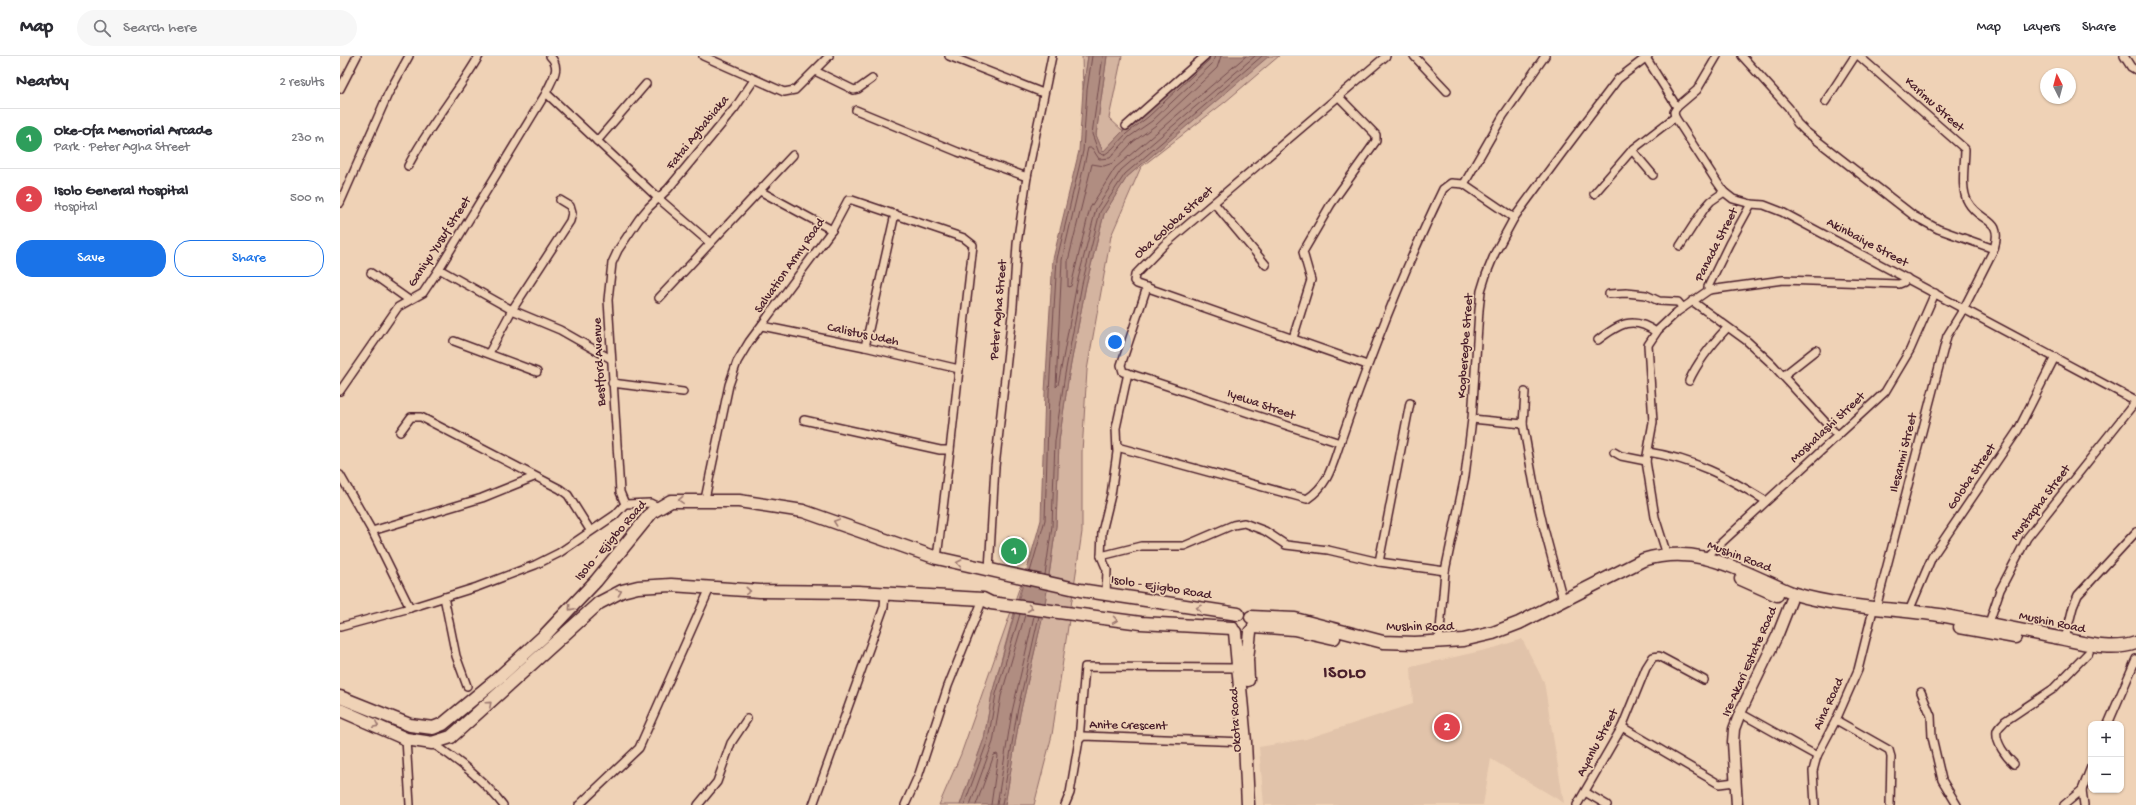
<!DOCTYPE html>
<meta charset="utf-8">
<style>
body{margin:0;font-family:"Gochi Hand",sans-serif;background:#f7f7f7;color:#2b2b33}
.controls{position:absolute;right:12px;bottom:12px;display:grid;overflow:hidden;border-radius:8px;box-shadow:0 1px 3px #0004}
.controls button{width:36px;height:36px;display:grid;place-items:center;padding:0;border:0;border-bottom:1px solid #e1e1e2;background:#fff;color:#2b2b33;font:20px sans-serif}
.compass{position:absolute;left:1700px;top:12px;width:36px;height:36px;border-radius:50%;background:#fff;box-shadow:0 1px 3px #0004;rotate:354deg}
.you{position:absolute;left:775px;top:286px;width:14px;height:14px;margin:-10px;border:3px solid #fff;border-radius:50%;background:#1a73e8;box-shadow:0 0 0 6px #1a73e833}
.badge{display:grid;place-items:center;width:26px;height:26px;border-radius:50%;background:#1a73e8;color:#fff;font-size:13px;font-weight:700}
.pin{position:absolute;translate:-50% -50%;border:2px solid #fff;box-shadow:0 1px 4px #0006}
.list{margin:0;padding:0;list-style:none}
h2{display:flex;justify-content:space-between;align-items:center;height:52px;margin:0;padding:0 16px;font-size:17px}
h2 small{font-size:13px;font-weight:400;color:#7c7c81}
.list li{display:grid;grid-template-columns:26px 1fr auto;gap:12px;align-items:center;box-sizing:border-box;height:60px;padding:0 16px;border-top:1px solid #e1e1e2}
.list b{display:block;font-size:15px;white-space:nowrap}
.list p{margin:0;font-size:13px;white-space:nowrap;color:#7c7c81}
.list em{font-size:13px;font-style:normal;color:#7c7c81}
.actions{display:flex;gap:8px;padding:12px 16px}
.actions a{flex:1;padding:9px 0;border:1px solid #1a73e8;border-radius:16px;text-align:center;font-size:14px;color:#1a73e8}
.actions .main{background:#1a73e8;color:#fff}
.icon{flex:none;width:22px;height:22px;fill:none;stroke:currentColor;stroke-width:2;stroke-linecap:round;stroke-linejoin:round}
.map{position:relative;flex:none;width:1796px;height:749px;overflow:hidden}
header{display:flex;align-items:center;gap:24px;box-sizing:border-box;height:56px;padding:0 20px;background:#fff;border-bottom:1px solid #e1e1e2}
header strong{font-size:19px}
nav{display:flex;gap:22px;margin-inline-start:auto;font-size:14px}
.search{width:280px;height:36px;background:#f7f7f7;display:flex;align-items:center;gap:10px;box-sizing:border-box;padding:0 14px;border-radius:22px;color:#7c7c81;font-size:15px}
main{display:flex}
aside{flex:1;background:#fff}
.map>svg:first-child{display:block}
.built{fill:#e1c3aa}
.green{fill:#d4b4a0;stroke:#8f6a66}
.water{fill:#b08d81;stroke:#87615f}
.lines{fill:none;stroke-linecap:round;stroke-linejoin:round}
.shore{stroke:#734b4d;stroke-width:1}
.street-casing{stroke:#4a1f2b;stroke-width:10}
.secondary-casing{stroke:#4a1f2b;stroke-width:13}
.primary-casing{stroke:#4a1f2b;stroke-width:15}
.street{stroke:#efd2b6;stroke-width:7}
.secondary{stroke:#efd2b6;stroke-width:10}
.primary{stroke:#efd2b6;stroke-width:12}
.oneway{stroke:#9c7870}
.labels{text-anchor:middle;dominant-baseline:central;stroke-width:3.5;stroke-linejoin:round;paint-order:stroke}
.street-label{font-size:13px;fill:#4a1f2b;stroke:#efd2b6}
.district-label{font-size:17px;font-weight:bold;letter-spacing:1px;fill:#4a1f2b;stroke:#efd2b6}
</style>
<header>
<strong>Map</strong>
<div class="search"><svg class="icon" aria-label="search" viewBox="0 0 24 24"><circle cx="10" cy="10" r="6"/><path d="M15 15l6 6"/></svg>Search here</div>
<nav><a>Map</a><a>Layers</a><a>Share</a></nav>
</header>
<main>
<aside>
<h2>Nearby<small>2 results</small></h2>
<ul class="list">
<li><span class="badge" style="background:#2e9e5b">1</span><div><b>Oke-Ofa Memorial Arcade</b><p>Park · Peter Agha Street</p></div><em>230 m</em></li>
<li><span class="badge" style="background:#e0444e">2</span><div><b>Isolo General Hospital</b><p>Hospital</p></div><em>500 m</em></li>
</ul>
<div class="actions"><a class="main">Save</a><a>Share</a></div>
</aside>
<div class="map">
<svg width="1796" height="749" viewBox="0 0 1796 749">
<rect width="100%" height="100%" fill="#efd2b6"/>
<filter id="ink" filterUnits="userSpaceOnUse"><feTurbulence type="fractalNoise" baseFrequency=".025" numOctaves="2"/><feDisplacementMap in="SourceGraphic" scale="8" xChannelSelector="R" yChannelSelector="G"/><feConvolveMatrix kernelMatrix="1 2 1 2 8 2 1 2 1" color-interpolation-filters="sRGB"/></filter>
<g filter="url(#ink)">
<!-- built -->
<path class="built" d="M1182,583L1204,626L1224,747L1151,703L1143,749H924L919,691L966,683L1073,648L1071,611L1154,592Z"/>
<!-- green -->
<g class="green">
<path d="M742,0H748L743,34Z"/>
<path d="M767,0H782L769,62L783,75L763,96L756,79Z"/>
<path d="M926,0H939L885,46L801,111L771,180L747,314L742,396V476L712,679L694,749H665L680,658L704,555L716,470L719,385L729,318L746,229L764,158L787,121Z"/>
<path d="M668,481L683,483L679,508L664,506Z"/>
<path d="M686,513L652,638L644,683L620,749H599L621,698Z"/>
</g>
<!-- water -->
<path class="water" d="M748,0H767L756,79L763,96L783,75L806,58L868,0H929L787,121L764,158L746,229L729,318L719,385L716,470L704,555L680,658L665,749H620L644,683L652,638L701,464L705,336L713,203L739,95L743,34Z"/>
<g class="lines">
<!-- shore -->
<g class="shore">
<path d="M763,0L752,78L759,97L764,99L772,93L786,78L808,61L869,4L870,0"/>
<path d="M875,0L872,8L812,65L789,81L770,102L759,103L752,92H748L722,204L716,331L718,329L737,227L756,153L781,114L915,0"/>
<path d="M881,0L877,12L816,69L793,86L773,107L764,110L752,108L728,205V231L731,230L750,152L775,112L906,0"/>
<path d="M690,516L705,464L709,336L717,203L743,95L747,34L752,0"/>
<path d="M705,519L712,470L715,385L725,318L742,228L760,156L785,118L922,0"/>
<path d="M624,749L648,684L656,638L680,558"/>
<path d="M630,749L653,686L661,640L685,559"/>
<path d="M636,749L654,699L657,698L658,700L651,749"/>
<path d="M657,749L672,656L694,560"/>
<path d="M662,749L677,657L699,560"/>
</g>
<!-- street casing -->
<g class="street-casing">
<g id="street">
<path d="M363,0L444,36L455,34L489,0"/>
<path d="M609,0L703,37"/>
<path d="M1074,0L1107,35"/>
<path d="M1305,0L1337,51L1334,56L1335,61L1377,126L1384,136L1393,143L1411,148L1424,149L1442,156L1796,345"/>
<path d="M1402,0L1449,52L1457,67L1465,75L1574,160L1598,173L1654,193"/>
<path d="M1519,0L1625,93C1625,108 1620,133 1628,146C1640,168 1664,160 1654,193L1624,252L1607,280L1536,552"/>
<path d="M1784,0L1791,11L1796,14"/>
<path d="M475,15L514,34L518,33L532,23"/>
<path d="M0,33L17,0"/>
<path d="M206,37L318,142L369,186"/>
<path d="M1485,46L1515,0"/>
<path d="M1337,51L1357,34L1377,0"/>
<path d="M516,54L618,96L687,121"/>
<path d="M786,70L865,0"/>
<path d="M257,85L306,28"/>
<path d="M1292,94L1313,119"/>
<path d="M68,110C88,71 117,38 139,0"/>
<path d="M1124,128L1174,162"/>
<path d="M420,135L492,174"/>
<path d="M1254,138L1292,94L1335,61"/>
<path d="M0,147L48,38L69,0"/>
<path d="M874,147L926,209"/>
<path d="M1340,190L1364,153L1371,145L1384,136"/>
<path d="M99,213L172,254L220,274L271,303"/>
<path d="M31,217L69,244"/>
<path d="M1369,234L1443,224L1559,228L1564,226L1567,222"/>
<path d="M1269,238L1286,237L1306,239L1319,245L1338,246L1343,252"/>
<path d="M319,242L453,99"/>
<path d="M1352,245L1407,285L1432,308L1497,379"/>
<path d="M422,270L525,291L619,313"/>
<path d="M953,282L971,224L963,196L991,148L1036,85V79L998,40"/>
<path d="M1258,284C1279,268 1293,259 1316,276"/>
<path d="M114,285L197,316"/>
<path d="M525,291L555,158"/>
<path d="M149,297L172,254L230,165L232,157L230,150L220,144"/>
<path d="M1027,309L797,228L794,225L795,219L824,189L1046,0"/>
<path d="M788,317L783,316L781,309L807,231"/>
<path d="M1443,320L1476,294"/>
<path d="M1349,325C1358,305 1372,288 1387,272"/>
<path d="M272,327L343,336"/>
<path d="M0,335L58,251L83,237L99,213L206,37C212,23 222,12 210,0"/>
<path d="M1185,336L1183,368L1194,429L1203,469L1223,544"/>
<path d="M1132,363L1183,368"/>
<path d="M464,364L600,394H610L597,502"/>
<path d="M60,376L71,361H81L220,433L228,439L250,474"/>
<path d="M777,391L967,443C989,428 992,410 1000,387"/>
<path d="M1274,396L1281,400L1306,405"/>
<path d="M1308,396C1354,403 1387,421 1426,445"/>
<path d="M0,419L32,475L70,552"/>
<path d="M365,443L389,329L397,306L409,286L492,174L508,144H512L624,182L633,189L610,394"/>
<path d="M318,451L310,447L285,448L280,436L268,244L272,207L278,194L299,163L309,151L328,133L395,52L414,24"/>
<path d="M32,475L142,442L194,421"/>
<path d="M1327,499L1315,461L1306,405L1313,366L1308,289L1318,274L1337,256L1369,234L1368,231L1389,188L1411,148"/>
<path d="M761,500L801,490H844L893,469L904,467L925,475L946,489L988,494L1039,506L1105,515"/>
<path d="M1366,501L1545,336L1570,294L1595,237"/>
<path d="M1039,506L1070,347"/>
<path d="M649,514L655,411L673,250L677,188L687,121L712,0"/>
<path d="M766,538L767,514L761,500L762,476L771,439L777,396L776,372L788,317L1000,387C1030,300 1063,215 1103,133L1111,127L1124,128L1163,60L1205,0"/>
<path d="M104,541L116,600L127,630"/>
<path d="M1569,555L1592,501L1678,374L1715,301"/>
<path d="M1648,570L1660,534L1687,482L1796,345"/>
<path d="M0,571L70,552L137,531L195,509L219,497L275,459L285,448"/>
<path d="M1725,583L1733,551L1738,539L1796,476"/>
<path d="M1099,586L1105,515L1125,420L1132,363L1139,254L1141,235L1146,219L1155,197L1174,162L1222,97L1278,23L1308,0"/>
<path d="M1581,636L1591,660L1592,681L1602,724L1617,749"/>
<path d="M1400,657L1477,700"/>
<path d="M1496,664L1549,694L1551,701L1550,749"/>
<path d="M1768,668L1796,603"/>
<path d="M1282,671L1379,728L1395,726"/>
<path d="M66,683L70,749"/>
<path d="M739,684L745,611L899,612"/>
<path d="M92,687C118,704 144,724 163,749"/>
<path d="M1674,708C1666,701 1655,686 1657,675C1658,671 1663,668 1665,665L1713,633L1749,596"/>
<path d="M1742,734L1744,749"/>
<path d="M1245,736L1267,749"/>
<path d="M239,749L299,692L370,532"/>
<path d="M358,749L377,726L391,687L407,663"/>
<path d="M473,749L544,551L545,538"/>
<path d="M565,749L579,718L608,630L643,543"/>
<path d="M725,749L730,737L739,684L743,680L905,686"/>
<path d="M1237,749L1282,671L1306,612L1313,601L1319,600L1364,624"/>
<path d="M1475,749L1473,715L1477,700L1496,664L1518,614L1532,558"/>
<path d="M1724,749L1742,734L1751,711"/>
</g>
</g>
<!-- secondary casing -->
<g class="secondary-casing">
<path id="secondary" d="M1397,749L1393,686L1394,673L1400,657L1438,578L1451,545"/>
</g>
<!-- primary casing -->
<g class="primary-casing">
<g id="primary">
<path d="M1401,523L1437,539"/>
<path d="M911,561L955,563L1043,586L1075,587L1123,584L1153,577L1179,567L1303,504C1349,490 1383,506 1425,525C1435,529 1445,535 1455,538C1502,552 1552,552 1599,559C1641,566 1683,575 1724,583C1748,588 1772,595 1796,587"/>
<path d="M914,570L954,573L994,582"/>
<path d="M1620,571L1675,581"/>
<path d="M895,576L905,686L908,749"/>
<path d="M908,624L907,603L910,576"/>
<path d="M0,641L70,669L93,672L103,668L156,624L205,579L256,525L312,456L331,445H399L463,455L597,502L740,534L898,558"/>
<path d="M0,654L66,683L92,687L111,681L259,547L282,535L298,531L331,529L420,535L518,536L643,543L651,547L801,567L892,572"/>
</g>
</g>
<!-- street -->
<use href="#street" class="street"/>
<!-- secondary -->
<use href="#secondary" class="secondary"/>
<!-- primary -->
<use href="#primary" class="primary"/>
</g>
<!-- one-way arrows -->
<defs><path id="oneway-chevron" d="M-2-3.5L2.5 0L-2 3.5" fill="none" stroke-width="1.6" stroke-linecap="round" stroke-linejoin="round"/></defs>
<g class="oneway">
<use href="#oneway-chevron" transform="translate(341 444) rotate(176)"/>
<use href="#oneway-chevron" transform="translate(496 466) rotate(-161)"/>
<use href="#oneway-chevron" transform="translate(619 507) rotate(-168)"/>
<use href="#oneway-chevron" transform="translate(408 535) rotate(4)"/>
<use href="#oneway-chevron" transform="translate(279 536) rotate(-21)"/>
<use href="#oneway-chevron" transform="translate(231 552) rotate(131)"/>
<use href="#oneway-chevron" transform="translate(690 552) rotate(7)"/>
<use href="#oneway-chevron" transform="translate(859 552) rotate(-171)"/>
<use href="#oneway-chevron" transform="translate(775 564) rotate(8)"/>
<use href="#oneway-chevron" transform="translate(149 648) rotate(-42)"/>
<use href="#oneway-chevron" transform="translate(36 669) rotate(26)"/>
</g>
</g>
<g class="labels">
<!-- street labels -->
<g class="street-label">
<text transform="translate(1594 49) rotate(42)">Karimu Street</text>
<text transform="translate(358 77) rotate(-51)">Fatai Agbabiaka</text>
<text transform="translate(834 167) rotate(-42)">Oba Goloba Street</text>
<text transform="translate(100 186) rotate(-57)">Ganiyu Yusuf Street</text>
<text transform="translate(1527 187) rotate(28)">Akinbaiye Street</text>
<text transform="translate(1377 189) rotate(-63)">Panada Street</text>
<text transform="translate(450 210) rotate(-55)">Salvation Army Road</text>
<text transform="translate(659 254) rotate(-85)">Peter Agha Street</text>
<text transform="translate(523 279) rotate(12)">Calistus Udeh</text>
<text transform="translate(1126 290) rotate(-86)">Kogberegbe Street</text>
<text transform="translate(260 306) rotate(-93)">Bestford Avenue</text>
<text transform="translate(921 349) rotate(19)">Iyewa Street</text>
<text transform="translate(1488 372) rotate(-43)">Moshalashi Street</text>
<text transform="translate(1564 397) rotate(-76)">Ilesanmi Street</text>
<text transform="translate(1632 421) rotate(-56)">Goloba Street</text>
<text transform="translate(1701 447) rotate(-53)">Mustapha Street</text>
<text transform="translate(271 485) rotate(-49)">Isolo - Ejigbo Road</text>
<text transform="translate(1399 501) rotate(21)">Mushin Road</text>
<text transform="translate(821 532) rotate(9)">Isolo - Ejigbo Road</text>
<text transform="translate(1712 567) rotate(12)">Mushin Road</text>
<text x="1080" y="571">Mushin Road</text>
<text transform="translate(1410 606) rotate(-66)">Ire-Akari Estate Road</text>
<text transform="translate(1489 648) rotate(-65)">Aina Road</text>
<text transform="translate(896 664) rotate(-93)">Okota Road</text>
<text transform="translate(788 670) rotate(1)">Anite Crescent</text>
<text transform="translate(1258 687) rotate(-62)">Ayanlu Street</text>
</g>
<!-- district labels -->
<g class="district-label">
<text x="1005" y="618">ISOLO</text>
</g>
</g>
</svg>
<div class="controls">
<button>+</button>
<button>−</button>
</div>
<svg class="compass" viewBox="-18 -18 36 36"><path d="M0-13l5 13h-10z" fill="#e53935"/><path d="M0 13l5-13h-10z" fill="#7c7c81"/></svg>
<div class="you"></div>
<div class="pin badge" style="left:674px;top:495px;background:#2e9e5b">1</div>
<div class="pin badge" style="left:1107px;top:671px;background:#e0444e">2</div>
</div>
</main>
